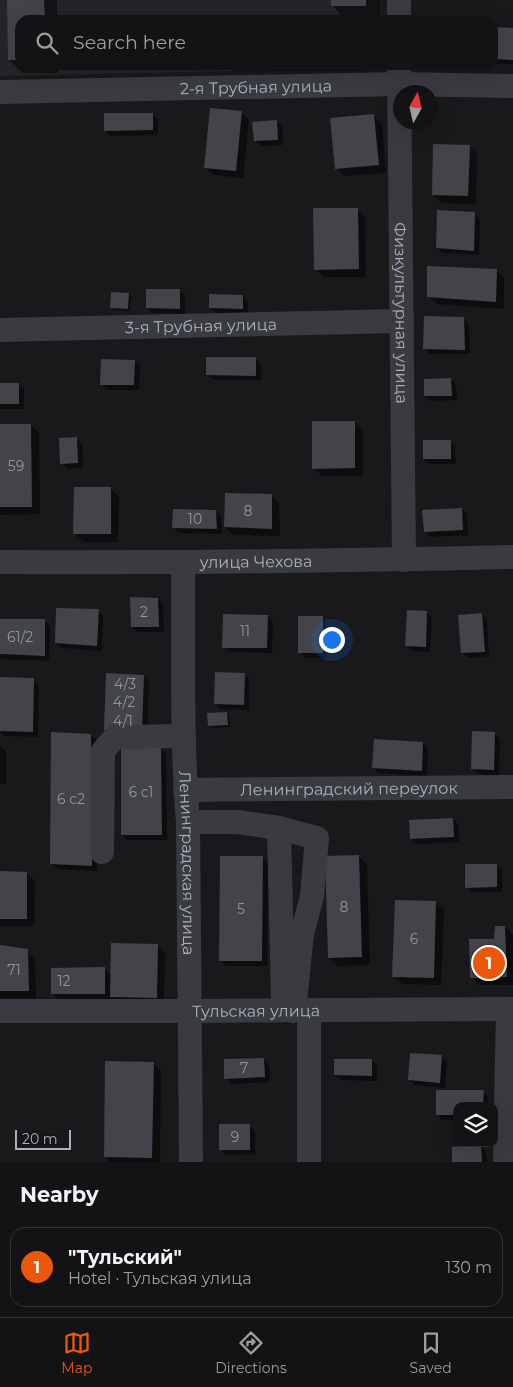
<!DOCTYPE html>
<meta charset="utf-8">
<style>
body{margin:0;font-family:Montserrat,sans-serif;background:#202022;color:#f1f3f6}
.controls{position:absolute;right:15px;bottom:15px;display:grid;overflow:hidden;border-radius:10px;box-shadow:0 5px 20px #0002}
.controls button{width:45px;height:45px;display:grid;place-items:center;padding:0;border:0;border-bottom:1px solid #323234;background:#131315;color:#f1f3f6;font:25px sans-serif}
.compass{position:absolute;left:393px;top:85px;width:45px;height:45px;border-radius:50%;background:#131315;box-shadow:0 5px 20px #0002;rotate:8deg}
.scale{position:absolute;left:15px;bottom:12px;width:56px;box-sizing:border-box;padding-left:5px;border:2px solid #abb1bc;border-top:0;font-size:14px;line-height:18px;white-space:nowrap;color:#abb1bc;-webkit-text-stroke:4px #141417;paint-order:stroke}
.you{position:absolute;left:331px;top:639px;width:18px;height:18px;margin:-12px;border:4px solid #fff;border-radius:50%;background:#1a73e8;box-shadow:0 0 0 8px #1a73e833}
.badge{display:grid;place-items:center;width:32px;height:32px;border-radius:50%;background:#ea580c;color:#fff;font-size:16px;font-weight:700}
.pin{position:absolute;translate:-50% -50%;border:2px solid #fff;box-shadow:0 1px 5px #0006}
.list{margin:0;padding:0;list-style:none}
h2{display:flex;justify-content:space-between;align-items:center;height:65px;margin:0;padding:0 20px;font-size:21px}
h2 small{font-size:16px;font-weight:400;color:#9d9ea0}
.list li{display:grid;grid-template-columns:32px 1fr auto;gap:15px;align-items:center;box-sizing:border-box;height:80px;margin:0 10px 10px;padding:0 10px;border:1px solid #323234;border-radius:15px}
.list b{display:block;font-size:19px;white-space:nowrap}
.list p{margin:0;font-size:16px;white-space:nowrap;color:#9d9ea0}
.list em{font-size:16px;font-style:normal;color:#9d9ea0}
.icon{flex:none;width:28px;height:28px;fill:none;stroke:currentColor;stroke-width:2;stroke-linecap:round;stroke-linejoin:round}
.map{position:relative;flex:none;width:513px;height:1162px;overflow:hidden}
.search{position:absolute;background:#131315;box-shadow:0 5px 20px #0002;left:15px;right:15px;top:15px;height:55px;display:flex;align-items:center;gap:12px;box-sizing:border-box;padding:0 18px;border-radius:15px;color:#9d9ea0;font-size:19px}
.sheet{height:155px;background:#131315}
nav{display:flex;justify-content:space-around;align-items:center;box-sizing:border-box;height:70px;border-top:1px solid #323234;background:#131315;font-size:14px;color:#9d9ea0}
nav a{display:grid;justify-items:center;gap:2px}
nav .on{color:#ea580c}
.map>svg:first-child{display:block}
.built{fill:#252529}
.shadow{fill:#0007}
.building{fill:#434449}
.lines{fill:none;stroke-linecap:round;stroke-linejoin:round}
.minor{stroke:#3a3b41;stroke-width:24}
.labels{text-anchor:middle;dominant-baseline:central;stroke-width:4;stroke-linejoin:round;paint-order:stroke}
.number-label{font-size:14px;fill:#91969f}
.street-label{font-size:16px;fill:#abb1bc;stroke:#141417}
</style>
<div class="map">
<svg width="513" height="1162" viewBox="0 0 513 1162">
<rect width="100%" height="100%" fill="#19191c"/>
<!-- built -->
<path class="built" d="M0,0H378L377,20H20V65H377V68L0,76Z"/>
<!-- shadow -->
<g class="shadow">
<path d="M8,0H57V20H20V65H58V73H23L9,60Z"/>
<path d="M332,0H379V19H345L332,5Z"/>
<path d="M493,28L513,29V64H494L493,62Z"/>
<path d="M93,65H361V71H234L229,66V68L94,67Z"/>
<path d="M241,112L249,120L243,178L213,175L205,167Z"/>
<path d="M152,114L158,119V135L111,136L105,131Z"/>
<path d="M374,116L382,124L386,173L344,176L336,168Z"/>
<path d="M277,122L282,127L283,145L260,146L255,140Z"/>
<path d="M469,146L477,154L476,204L441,203L433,194Z"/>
<path d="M357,209L365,217L366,277H324L316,269Z"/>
<path d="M475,214L480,219L479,255L443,253L437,248Z"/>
<path d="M496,270L504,278V309L437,304L429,296Z"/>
<path d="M180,290L185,296V314L152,313L147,308Z"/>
<path d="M129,294L131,296L130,311L114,310L112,308Z"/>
<path d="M243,296L248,302V314L216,313L210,308Z"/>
<path d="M464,319L469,324L470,354H430L425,349Z"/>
<path d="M255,358L261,364V380H213L207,375Z"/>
<path d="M134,361L140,366L139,390H107L101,384Z"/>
<path d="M451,380L456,385L457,400L431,401L425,396Z"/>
<path d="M0,384H18L24,389V409H0Z"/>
<path d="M355,422L363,430V476H322L314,468Z"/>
<path d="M31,425L39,433L40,514L0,515V426Z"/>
<path d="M77,439L82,444L83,468L67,469L62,463Z"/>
<path d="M450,441L455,447L456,464H430L424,459Z"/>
<path d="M111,489L119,497L118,542H83L75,534Z"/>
<path d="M271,495L279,503L280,536L233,535L225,527Z"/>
<path d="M461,509L467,514L468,535L430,537L425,531Z"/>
<path d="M216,511L221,516L222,534L179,533L174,528Z"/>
<path d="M158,599L163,604L164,632H137L132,627Z"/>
<path d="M98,611L103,616L102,651L62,648L56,643Z"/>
<path d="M426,612L432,618L430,652L412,651L407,646Z"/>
<path d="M481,614L487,620L489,657L468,658L463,653Z"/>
<path d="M268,616L273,622L272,653L229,652L224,647Z"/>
<path d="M322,617L327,623V658H305L300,652Z"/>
<path d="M0,620L45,621L50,626L49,661L0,659Z"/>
<path d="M244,674L249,679V710L220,709L215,703Z"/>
<path d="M143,676L149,682L147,736L111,734Z"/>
<path d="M0,679L33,680L39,685L38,737L4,736L0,732Z"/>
<path d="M227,713L229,715L230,727L211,728L209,725Z"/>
<path d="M494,733L500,739L499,775L478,774L473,769Z"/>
<path d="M91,735L96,740L97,871L57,869L51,863Z"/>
<path d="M423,743L428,748L427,776L379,773L373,767Z"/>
<path d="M0,746L6,751V784H0Z"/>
<path d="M161,749L166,754L167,840H128L122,835Z"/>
<path d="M453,819L458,824L459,842L417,844L412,839Z"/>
<path d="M359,856L367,865L370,965L337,966L329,958Z"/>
<path d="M263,858L268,863L267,966H226L220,960Z"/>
<path d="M496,865L502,870V892H472L467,887Z"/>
<path d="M0,873H27L35,881L34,926H0Z"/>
<path d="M435,902L444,910L441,985L402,984L394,976Z"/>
<path d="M505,927L513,935V985H480L472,977Z"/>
<path d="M157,945L165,953L164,1006L66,1007L52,993L104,969L112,976Z"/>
<path d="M0,946L27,950L35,959L36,999H0Z"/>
<path d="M441,1056L447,1062L445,1088L415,1085L409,1080Z"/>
<path d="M264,1059L269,1064L270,1082L231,1084L226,1078Z"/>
<path d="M372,1060L377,1066V1081L341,1080L335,1075Z"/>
<path d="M153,1063L161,1071L160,1162H110L105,1157Z"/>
<path d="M483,1091L488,1097V1106H457V1120H442L437,1114Z"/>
<path d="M249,1125L255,1131V1154L226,1155L221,1150Z"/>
<path d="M481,1146L486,1152L487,1162H453Z"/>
</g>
<!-- building -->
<g class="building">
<path d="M7,0H44L45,20H20V60H8Z"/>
<rect x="331" y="0" width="35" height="6"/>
<path d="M493,27L513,28V60L493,59Z"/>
<path d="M210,108L242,111L236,171L204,168Z"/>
<path d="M104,113H153V130L104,131Z"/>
<path d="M374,114L379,165L335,169L330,118Z"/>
<path d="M277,120L278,140L254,141L252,122Z"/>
<path d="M433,144L470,145L468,196L432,195Z"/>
<path d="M313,208H358L359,269L314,270Z"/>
<path d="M437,210L475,212L474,251L436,248Z"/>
<path d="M427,266L497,269L496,302L427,297Z"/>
<path d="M146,289H180V309L146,308Z"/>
<path d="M111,292L129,293L128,309L110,308Z"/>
<path d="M209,294L243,295V309L209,308Z"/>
<path d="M424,316L464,317L465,350L423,349Z"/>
<path d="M206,357H256V376L206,375Z"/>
<path d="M101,359L135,360L134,385H100Z"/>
<path d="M451,378L452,396H424V379Z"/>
<rect x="0" y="383" width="19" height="21"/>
<path d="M312,421H355V468L312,469Z"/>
<path d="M0,424H31L32,507H0Z"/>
<path d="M77,437L78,463L60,464L59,438Z"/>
<rect x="423" y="440" width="28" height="19"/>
<path d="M74,487H111V534H73Z"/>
<path d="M225,493L272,494V529L224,527Z"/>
<path d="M462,508L463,530L424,532L422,510Z"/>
<path d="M173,509L216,510L217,529L172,528Z"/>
<path d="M130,597L158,598L159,627H131Z"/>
<path d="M56,608L99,609L97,646L55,643Z"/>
<path d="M407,610L427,611L426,647L405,646Z"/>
<path d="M482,613L485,652L461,653L458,615Z"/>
<path d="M223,614L268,615L267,648H222Z"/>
<rect x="298" y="616" width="25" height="37"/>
<path d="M0,619H45V656L0,654Z"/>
<path d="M215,672L245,673L244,705L214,704Z"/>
<path d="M106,673L144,675L142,731L104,730Z"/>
<path d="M0,677L34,678L33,732L0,731Z"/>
<path d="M227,712L228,725L208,726L207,713Z"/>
<path d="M472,731L495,732L494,770L471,769Z"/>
<path d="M51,732L91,734L92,866L50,864Z"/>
<path d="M374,739L423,742L422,771L372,768Z"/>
<path d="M121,748H161L162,835H121Z"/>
<path d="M453,818L454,837L410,839L409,820Z"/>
<path d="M359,855L362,957L328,958L325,856Z"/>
<path d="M220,856H263L262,961H219Z"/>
<path d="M465,864H497V887L465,888Z"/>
<path d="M0,871L27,872V919H0Z"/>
<path d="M395,900L436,901L434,978L392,977Z"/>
<path d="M495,926H505L507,977L470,978L469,939H494Z"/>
<path d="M111,943L158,944L157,998L110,997Z"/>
<path d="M0,945L28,949L29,991H0Z"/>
<path d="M105,967V994H51V968Z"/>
<path d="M410,1053L442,1055L440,1083L408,1080Z"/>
<path d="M264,1058L265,1077L224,1079V1059Z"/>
<path d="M334,1059H372V1076L334,1075Z"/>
<path d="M105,1061L154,1062L152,1158L104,1157Z"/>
<path d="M436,1090H484L483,1106H457V1115H436Z"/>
<rect x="219" y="1124" width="31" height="26"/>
<path d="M481,1145L482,1162H452V1147Z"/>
</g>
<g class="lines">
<!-- minor -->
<g class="minor">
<path d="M399,20V0"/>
<path id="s1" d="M399,65L404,560"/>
<path id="s2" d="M0,92L398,84L513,86"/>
<path id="s3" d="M0,330L402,321"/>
<path id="s4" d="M0,562C171,563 342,561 513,557"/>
<path id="s5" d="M183,563C184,649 181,737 188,822L191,1162"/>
<path id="s6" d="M185,790L513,787"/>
<path d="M188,822H237L279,828L317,838L312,896L302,934L294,1011"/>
<path d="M279,828L283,999"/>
<path d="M102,852L103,751L115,737L184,736"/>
<path d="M309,1010V1162"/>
<path id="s7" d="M0,1011H189L513,1009"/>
<path d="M505,1162L508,1009"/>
</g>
</g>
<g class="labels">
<!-- number labels -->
<g class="number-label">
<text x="16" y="466">59</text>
<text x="248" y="511">8</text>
<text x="195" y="519">10</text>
<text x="144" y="612">2</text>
<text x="245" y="631">11</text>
<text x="20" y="637">61/2</text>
<text x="125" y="684">4/3</text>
<text x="124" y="702">4/2</text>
<text x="123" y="721">4/1</text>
<text x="141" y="792">6 с1</text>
<text x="71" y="799">6 с2</text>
<text x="344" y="907">8</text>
<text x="241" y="909">5</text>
<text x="414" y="939">6</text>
<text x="14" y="970">71</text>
<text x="64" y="981">12</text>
<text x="244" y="1068">7</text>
<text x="235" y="1137">9</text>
</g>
<!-- street labels -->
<g class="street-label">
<text stroke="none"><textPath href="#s2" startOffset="256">2-я Трубная улица</textPath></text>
<text stroke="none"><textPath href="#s1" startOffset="248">Физкультурная улица</textPath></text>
<text stroke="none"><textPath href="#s3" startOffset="201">3-я Трубная улица</textPath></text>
<text stroke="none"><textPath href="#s4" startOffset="256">улица Чехова</textPath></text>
<text stroke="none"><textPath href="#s6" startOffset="164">Ленинградский переулок</textPath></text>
<text stroke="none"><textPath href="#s5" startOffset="300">Ленинградская улица</textPath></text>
<text stroke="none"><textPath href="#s7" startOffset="256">Тульская улица</textPath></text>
</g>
</g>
</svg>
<div class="controls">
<button><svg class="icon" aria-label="layers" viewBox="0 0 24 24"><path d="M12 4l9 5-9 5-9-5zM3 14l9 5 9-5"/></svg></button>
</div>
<svg class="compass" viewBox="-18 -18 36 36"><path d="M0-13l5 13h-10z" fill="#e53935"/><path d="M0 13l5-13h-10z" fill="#9d9ea0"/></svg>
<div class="scale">20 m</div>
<div class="you"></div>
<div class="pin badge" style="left:489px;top:963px">1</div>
<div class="search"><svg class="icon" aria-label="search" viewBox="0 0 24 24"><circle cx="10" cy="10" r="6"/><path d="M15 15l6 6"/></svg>Search here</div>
</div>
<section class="sheet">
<h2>Nearby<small></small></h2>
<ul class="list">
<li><span class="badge">1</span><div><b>&quot;Тульский&quot;</b><p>Hotel · Тульская улица</p></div><em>130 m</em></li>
</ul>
</section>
<nav>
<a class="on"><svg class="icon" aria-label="map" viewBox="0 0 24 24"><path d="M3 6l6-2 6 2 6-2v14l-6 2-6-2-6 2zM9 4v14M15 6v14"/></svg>Map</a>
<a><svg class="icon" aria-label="directions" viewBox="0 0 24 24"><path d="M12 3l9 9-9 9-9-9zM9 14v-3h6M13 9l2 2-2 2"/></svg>Directions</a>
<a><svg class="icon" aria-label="saved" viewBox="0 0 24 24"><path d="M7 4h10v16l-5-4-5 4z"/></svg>Saved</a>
</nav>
